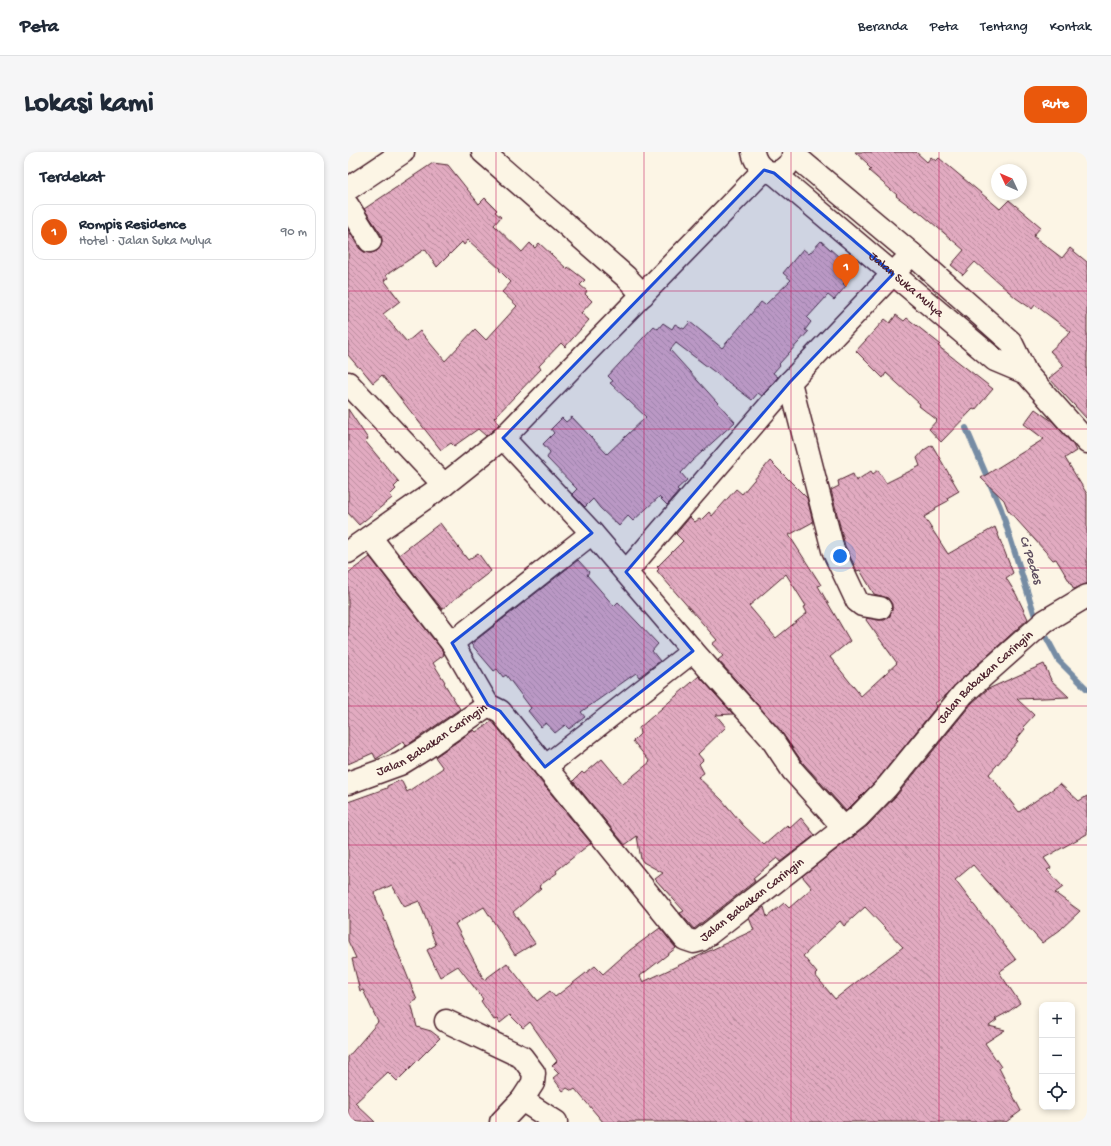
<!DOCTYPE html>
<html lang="id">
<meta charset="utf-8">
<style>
body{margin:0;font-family:"Gochi Hand",sans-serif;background:#f6f6f7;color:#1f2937}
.controls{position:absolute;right:12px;bottom:12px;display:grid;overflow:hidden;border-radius:8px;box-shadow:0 2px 6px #0003}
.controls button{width:36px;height:36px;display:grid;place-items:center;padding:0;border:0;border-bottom:1px solid #e0e1e3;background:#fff;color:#1f2937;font:20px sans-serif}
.compass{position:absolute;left:643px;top:12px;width:36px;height:36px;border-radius:50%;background:#fff;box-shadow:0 2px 6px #0003;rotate:314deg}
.you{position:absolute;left:492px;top:404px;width:14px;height:14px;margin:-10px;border:3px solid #fff;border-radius:50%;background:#1a73e8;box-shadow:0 0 0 6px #1a73e833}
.badge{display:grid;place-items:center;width:26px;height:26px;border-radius:50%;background:#ea580c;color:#fff;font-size:13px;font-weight:700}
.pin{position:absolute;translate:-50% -33px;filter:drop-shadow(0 1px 2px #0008)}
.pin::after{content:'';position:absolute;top:21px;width:14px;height:12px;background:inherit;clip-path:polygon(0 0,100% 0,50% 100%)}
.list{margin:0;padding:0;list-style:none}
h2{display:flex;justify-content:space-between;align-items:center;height:52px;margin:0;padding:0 16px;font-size:17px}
h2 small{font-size:13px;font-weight:400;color:#747a83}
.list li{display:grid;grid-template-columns:26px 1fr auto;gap:12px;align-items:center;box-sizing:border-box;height:56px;margin:0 8px 8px;padding:0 8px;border:1px solid #e0e1e3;border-radius:12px}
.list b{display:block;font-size:15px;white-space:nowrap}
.list p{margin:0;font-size:13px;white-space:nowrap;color:#747a83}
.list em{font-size:13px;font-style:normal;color:#747a83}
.icon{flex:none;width:22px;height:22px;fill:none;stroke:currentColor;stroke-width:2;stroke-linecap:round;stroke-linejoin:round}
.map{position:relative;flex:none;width:739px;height:970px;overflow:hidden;border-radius:12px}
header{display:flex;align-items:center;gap:24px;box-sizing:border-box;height:56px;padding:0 20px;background:#fff;border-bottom:1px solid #e0e1e3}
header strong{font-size:19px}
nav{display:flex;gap:22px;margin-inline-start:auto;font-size:14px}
.intro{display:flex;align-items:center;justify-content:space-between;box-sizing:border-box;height:96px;padding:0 24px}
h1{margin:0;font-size:28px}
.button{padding:10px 18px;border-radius:12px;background:#ea580c;color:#fff;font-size:14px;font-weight:700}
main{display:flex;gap:24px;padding:0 24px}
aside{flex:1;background:#fff;border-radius:12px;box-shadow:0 2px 6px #0003}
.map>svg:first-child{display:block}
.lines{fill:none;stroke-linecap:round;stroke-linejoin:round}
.stream{stroke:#768ca4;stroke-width:6}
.building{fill:url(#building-back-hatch);stroke:#4a1f2b;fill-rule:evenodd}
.street-casing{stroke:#4a1f2b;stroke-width:25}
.secondary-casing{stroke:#4a1f2b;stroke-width:25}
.street{stroke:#fcf5e5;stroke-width:22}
.secondary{stroke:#fcf5e5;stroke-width:22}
.marked{fill:#1d4ed8;fill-opacity:0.2;stroke:#1d4ed8;stroke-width:3;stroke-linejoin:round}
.grid{fill:none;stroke:#c2185b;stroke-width:1;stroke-opacity:0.55}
.labels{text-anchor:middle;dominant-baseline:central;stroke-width:3;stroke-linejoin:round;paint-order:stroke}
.street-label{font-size:13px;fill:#4a1f2b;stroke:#fcf5e5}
.water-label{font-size:14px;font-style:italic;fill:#5c4c5e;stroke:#fcf5e5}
</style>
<header>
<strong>Peta</strong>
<nav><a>Beranda</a><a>Peta</a><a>Tentang</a><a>Kontak</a></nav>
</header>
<div class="intro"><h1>Lokasi kami</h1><a class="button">Rute</a></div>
<main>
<aside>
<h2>Terdekat<small></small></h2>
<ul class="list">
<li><span class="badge">1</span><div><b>Rompis Residence</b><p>Hotel · Jalan Suka Mulya</p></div><em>90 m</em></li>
</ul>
</aside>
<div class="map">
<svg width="739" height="970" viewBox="0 0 739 970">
<defs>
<pattern id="building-back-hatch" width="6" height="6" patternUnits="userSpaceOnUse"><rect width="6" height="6" fill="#e2abc1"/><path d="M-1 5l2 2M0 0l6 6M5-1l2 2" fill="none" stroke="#b98b9d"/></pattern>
</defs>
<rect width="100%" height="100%" fill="#fcf5e5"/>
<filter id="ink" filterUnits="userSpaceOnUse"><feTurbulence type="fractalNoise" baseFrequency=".025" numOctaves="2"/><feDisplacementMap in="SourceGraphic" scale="8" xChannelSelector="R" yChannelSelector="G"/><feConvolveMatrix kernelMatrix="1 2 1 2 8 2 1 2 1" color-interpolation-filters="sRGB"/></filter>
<g filter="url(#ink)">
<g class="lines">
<!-- stream -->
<path class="stream" d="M618,276L653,357L687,464L711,509L739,537"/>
</g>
<!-- building -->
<g class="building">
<path d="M507,0H568L579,10L583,5L588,9L591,6L652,57L661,48L693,75L685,84L714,106L722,96L739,110V267L701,226L716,214L702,199L723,180L687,153L684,157L668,146L627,110L615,123L603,113L616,98L569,58L568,59L548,44L549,43L521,19L523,17L519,13L520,12Z"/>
<path d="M85,11L100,13L131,52L137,46L149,58L147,60L153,65L146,73L174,100L182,91L187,96L191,91L219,117L220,115L237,128L232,133L239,139L237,142L244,149L233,161L241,168L217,195L213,191L191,214L193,217L146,266L151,272L147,277L138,284L130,277L106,294L103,291L93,298L34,223L25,231L12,215L11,216L0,203V77L11,96L16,100L23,101L29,99L33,94L34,88L33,82L16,57ZM120,88L152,117L151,118L163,130L154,140L169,154L138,188L127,177L97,209L72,179L59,190L35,162L52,149L36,128L40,126L38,123L77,97L89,115L114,90L116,93Z"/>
<path d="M473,89L499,112L495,117L502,124L495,132L498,134L486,148L480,143L459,166L463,170L457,178L460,180L431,212L432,213L425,221L430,225L414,244L410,241L404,248L328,191L322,198L387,270L344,309L333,321L339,328L329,337L331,339L321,351L319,353L311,345L285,369L280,364L271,374L252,356L245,347L237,355L224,342L229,337L199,306L202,300L195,292L206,281L203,277L214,266L218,270L224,265L259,302L298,265L262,231L265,229L260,224L306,174L310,177L315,171L324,177L327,172L336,177L342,170L374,196L413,150L417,153L443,128L435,121L455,97L461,102Z"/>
<path d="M548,163L556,169L559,166L592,192L590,194L645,237L627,258L625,257L593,290L581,277L589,268L571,254L572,252L538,221L535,226L508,199L537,167L542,171Z"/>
<path d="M0,257L20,287L17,289L51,330L46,335L48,337L42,343L44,346L11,373L0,361Z"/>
<path d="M687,257L704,269L724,291L728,299L717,306L739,342V432L726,437L708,407L705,408L660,358L656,348L633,326L696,287L676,272Z"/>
<path d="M584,293L611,339L599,346L600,349L587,356L588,358L576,365L600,402L647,375L665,421L658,426L668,442L680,467L607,533L597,544L587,551L589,554L530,627L498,659L455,611L432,578L370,508L375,504L364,492L369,488L309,419L311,417L309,415L335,389L328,382L342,365L347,370L351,367L353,368L361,360L364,364L388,337L394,342L422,309L459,346L465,370L441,383L473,433L470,434L502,489L482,505L513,544L549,511L518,468L519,466L530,468H537L542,464L544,458V452L540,446L526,442L512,418L509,419L497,394L483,338L491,334L490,329L505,322L508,329L523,319L525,322L530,318L538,331L572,314L569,306L576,298ZM438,422L458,454L456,455L459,461L428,486L401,454Z"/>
<path d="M92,371L120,408L130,401L143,419L94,457L51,403Z"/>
<path d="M22,405L94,498L96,503L85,511L97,530L96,531L112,557L58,594L56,589L28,607L25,601L0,612V421Z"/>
<path d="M230,408L241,420L239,423L266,454L270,450L310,492L304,499L312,509L291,525L288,521L233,560L237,565L221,577L217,573L207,581L198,571L193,575L180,559L183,556L158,523L155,525L149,517L146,519L123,492Z"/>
<path d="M696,512L703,528L721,545L669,547L686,563L675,575L677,577L668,588L670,589L641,622L671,660L712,632L731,649L739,644V682L696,706L703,716L699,718L715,735L707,741L732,759L712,778L694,791L625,713L607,728L668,808L651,820L672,851L660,860L647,867L649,868L641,874L657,878L637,891L653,915L651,916L673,959L658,970H255L227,937L224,939L219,936L215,939L205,926L211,921L204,914L209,909L182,870L175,876L162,863L152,871L149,867L146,868L133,849L135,847L110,814L92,825L79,798L88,793L71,749L56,755L44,733L26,741L69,848L63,851L69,875L83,879L92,886L49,929L40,920L7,951L27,970H0V905L30,870L15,838L12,839L4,807L8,806L0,789V650L39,636V634L53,628L59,640L95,616L87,605L126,578L128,580L144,569L243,691L208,719L209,721L191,734L193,736L165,760L187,791L167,803L136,755L107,772L136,828L159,811L189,849L202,839L207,845L247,814L255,822L282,798L312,776L328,796L292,824L295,830L406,778L401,766L416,755L419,765L436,751L441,756L464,736L454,724L519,674L549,643L624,551L640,537ZM517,755L555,795L511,828L487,847L467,823L469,821L455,804L492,769L496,774Z"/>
<path d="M351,524L385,562L368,563L378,575L350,602L355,608L351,612L356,621L350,625L374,648L395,673L416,693L439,673L442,676L453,666L467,683L432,710L429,706L405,726L407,729L346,777L332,761L336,759L307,727L315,721L295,710L293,707L289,684L277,693L225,629L234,620L236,622L254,607L275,632L302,610L285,589L292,582L291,576Z"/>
</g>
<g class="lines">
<!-- street casing -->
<g class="street-casing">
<g id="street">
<path d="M135,0L278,125L295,143"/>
<path d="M0,37L55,0"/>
<path d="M0,54L22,89"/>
<path d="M442,230L485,398L509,449L514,453L532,456"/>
<path d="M0,231L96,333"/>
<path d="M155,286L244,381L345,499L197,615"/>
<path d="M22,385L104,491L140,553"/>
<path d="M0,400L96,333L155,286L416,18"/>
<path d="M278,420L442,230L564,102"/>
<path d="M104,491L244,381"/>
<path d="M345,499L423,586L445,619L496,676"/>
<path id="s1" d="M0,631L52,612L78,596L140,553L152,559L337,787L346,790L353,788L496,676L510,665L539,635L615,542L697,469L739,444"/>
<path d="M98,869L174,905L186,921L185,931L174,948"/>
<path d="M153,970L174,948L208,970"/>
</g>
</g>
<!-- secondary casing -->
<g class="secondary-casing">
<g id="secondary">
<path d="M405,0C408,16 425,29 439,14"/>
<path d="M445,2L564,102L663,190L678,221L739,290"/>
<path id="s2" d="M426,21L647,208L678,221"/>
</g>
</g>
<!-- street -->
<use href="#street" class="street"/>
<!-- secondary -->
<use href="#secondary" class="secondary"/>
</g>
</g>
<!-- marked area -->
<path class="marked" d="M416,18L426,21L545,122L442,230L278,420L345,499L197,615L152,559L140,553L104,491L244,381L155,286Z"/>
<!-- grid -->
<path class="grid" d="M148,0V970M296,0V970M443,0V970M591,0V970M0,139H739M0,277H739M0,416H739M0,554H739M0,693H739M0,831H739"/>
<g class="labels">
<!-- street labels -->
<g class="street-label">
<text stroke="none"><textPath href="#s2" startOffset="173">Jalan Suka Mulya</textPath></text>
<text stroke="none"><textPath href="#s1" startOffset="874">Jalan Babakan Caringin</textPath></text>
<text stroke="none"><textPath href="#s1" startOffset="95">Jalan Babakan Caringin</textPath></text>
<text stroke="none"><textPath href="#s1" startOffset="550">Jalan Babakan Caringin</textPath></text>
</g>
<!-- water labels -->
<g class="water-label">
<text transform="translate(682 408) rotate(72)">Ci Pedes</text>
</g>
</g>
</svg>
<div class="controls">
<button>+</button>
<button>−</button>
<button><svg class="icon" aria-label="locate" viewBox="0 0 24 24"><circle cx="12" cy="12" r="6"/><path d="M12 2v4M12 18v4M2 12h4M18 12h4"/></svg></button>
</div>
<svg class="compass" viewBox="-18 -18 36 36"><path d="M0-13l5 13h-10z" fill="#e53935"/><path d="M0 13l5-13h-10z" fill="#747a83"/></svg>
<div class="you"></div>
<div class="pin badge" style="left:498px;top:135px">1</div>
</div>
</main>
